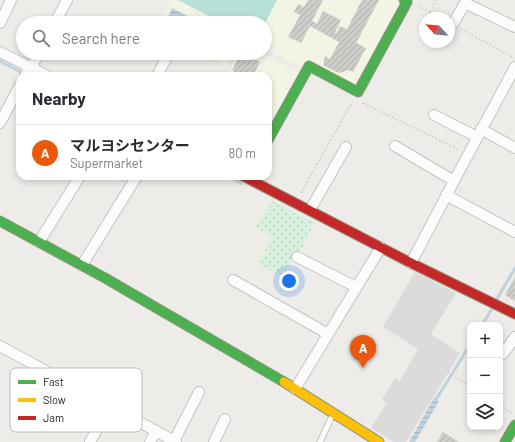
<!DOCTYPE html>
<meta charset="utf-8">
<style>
body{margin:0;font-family:Barlow,"Noto Sans JP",sans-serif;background:#f2f2f3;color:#2b2b33}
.controls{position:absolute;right:12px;bottom:12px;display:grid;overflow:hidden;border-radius:8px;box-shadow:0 2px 6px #0003}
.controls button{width:36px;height:36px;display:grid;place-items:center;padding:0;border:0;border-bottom:1px solid #e1e1e2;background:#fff;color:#2b2b33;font:20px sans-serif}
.compass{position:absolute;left:419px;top:12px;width:36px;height:36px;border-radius:50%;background:#fff;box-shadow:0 2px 6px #0003;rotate:296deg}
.you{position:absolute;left:289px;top:281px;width:14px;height:14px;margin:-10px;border:3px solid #fff;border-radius:50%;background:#1a73e8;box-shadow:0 0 0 6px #1a73e833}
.badge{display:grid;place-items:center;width:26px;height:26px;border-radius:50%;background:#ea580c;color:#fff;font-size:13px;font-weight:700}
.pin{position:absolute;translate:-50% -33px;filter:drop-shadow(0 1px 2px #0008)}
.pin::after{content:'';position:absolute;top:21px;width:14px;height:12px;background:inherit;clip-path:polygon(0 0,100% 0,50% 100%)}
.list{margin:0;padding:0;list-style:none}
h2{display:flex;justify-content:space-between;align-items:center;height:52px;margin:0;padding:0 16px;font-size:17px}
h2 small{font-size:13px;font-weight:400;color:#7c7c81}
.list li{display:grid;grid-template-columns:26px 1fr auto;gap:12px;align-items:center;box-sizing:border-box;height:56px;padding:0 16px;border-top:1px solid #e1e1e2}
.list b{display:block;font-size:15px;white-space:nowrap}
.list p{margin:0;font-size:13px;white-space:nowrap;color:#7c7c81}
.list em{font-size:13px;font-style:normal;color:#7c7c81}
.icon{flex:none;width:22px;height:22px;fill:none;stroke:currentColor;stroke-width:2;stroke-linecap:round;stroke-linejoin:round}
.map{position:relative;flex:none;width:515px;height:442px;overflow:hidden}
.search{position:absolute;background:#fff;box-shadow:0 2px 6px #0003;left:16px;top:16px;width:256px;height:44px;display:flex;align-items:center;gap:10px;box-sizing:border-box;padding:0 14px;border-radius:22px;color:#7c7c81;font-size:15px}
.panel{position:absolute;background:#fff;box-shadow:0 2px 6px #0003;left:16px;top:72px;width:256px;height:108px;border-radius:12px}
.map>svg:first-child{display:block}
.residential{fill:#dcdbd9}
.education{fill:#f3f5e4}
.park{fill:url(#park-dots)}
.pitch{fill:#b7e1d6}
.water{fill:url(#water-rules)}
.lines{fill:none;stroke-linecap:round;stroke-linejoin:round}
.stream{stroke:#bed1de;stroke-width:3}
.building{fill:url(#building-hatch)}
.lane-casing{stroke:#c4c4c2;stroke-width:7}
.street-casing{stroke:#c4c4c2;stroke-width:12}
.fast-casing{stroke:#919681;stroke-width:11}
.slow-casing{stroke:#919681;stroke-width:11}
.jam-casing{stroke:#919681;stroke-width:11}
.path{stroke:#d6ccc8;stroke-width:1.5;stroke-dasharray:2 2;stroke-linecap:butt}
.lane{stroke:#fcfcfc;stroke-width:5}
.street{stroke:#fcfcfc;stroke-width:10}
.fast{stroke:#4caf50;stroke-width:9}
.slow{stroke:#ffc107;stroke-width:9}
.jam{stroke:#c62828;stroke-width:9}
.key{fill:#fff;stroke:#bcbcbc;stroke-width:1}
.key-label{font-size:11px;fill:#1f1f1f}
</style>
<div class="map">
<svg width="515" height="442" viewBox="0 0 515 442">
<defs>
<pattern id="park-dots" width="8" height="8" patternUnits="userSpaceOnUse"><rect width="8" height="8" fill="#d8f1dc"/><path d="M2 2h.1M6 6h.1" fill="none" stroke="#b9cebc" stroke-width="1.8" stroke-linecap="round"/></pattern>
<pattern id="water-rules" width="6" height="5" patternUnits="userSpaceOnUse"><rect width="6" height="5" fill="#bed1de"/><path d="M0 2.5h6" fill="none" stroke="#a3b3be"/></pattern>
<pattern id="building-hatch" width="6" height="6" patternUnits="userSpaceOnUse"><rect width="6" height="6" fill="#cecdc9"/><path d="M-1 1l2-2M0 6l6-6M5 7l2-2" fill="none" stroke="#b0b0ac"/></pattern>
</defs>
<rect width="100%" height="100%" fill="#edece8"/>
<!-- residential -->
<path class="residential" d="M415,272L456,293L431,334L460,353L406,442H394L371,428L387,402L382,400L395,378L400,381L418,349L383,327Z"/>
<!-- education -->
<g class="education">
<path d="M171,0H397L402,3L357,88L303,68L265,48V23H160Z"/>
<path d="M200,53H234L227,66Z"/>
<path d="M240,53H262L299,73L268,131V76H227Z"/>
</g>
<!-- park -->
<path class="park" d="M272,201L314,223L296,260L293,258L283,276L258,264L273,237L256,227Z"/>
<!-- pitch -->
<path class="pitch" d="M178,0H277L265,23H222Z"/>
<!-- water -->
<g class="water">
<path d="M172,8L201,23H165Z"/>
<path d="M434,398L439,401L415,442H409Z"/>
</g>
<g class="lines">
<!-- stream -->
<g class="stream">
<path d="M0,61L23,73"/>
<path d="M227,176L241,183"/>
<path d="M497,299L515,268"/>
<path d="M482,325L493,307"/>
<path d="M435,401L470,345"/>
</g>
</g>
<!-- building -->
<g class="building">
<path d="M308,0H323L312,21L317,24L323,11L341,20L335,32L336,34L340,26L347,29L362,0H379L356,43L366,48L353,72L349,70L339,73L323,65L325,56L330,59L339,42L310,26L301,43L288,37L300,15L294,12L298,4L304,7Z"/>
<path d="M208,53H216L213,59L206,56Z"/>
<path d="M241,53H243L260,62L253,76H231L234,71L232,70Z"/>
<path d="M515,277V301L505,295Z"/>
<path d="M443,432L459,442H437Z"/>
</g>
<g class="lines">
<!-- lane casing -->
<g class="lane-casing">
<path id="lane" d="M320,442L333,414"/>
</g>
<!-- street casing -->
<g class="street-casing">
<g id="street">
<path d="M0,23L11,0"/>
<path d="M55,23L67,0"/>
<path d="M453,24L465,3L515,27"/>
<path d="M0,52L48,76"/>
<path d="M31,68L39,53"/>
<path d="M25,76L29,67"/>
<path d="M157,76L169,53"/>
<path d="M434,115L477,137"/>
<path d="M0,123L20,85"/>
<path d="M481,129L515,148"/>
<path d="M395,146L454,181"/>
<path d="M446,195L515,232"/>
<path d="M310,210L346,147"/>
<path d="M39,242L80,176"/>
<path d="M297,257L356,287"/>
<path d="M411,263L454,181L515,67"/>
<path d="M82,265L137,176"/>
<path d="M233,280L328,334"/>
<path d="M0,346L176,442"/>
<path d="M503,354L515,337"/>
<path d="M295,389L381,247"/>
<path d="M174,441L199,392"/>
<path d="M90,442L110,406"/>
<path d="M150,442L156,431"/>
<path d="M214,442L225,419"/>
</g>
</g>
<!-- fast casing -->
<g class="fast-casing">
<g id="fast">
<path d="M268,140L309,66L358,92L407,2L404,0"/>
<path d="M0,221L105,278L284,382"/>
<path d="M505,442L515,425"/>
</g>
</g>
<!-- slow casing -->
<g class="slow-casing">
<path id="slow" d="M284,382L379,442"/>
</g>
<!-- jam casing -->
<g class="jam-casing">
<path id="jam" d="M243,176L411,263L515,314"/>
</g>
<!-- path -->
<g class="path">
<path d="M418,6L441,18"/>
<path d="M430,12L436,0"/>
<path d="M461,29L514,58"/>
<path d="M363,103L460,150"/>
<path d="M301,193L352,102"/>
<path d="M448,372L470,386"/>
<path d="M500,405L512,413"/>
</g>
<!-- lane -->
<use href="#lane" class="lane"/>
<!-- street -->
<use href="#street" class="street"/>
<!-- fast -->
<use href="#fast" class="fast"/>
<!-- slow -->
<use href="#slow" class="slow"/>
<!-- jam -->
<use href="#jam" class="jam"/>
</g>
<!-- legend -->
<rect x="10" y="368" width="132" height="64" rx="6" class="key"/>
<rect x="18" y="380" width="18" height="4" fill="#4caf50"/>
<rect x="18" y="398" width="18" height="4" fill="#ffc107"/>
<rect x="18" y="416" width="18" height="4" fill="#c62828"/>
<g class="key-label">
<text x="43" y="386">Fast</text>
<text x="43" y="404">Slow</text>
<text x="43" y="422">Jam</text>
</g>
</svg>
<div class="controls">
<button>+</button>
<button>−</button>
<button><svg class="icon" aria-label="layers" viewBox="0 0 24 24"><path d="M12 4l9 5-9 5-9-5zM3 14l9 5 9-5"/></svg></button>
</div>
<svg class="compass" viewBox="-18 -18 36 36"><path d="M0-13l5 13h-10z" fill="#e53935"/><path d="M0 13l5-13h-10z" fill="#7c7c81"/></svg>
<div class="you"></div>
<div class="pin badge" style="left:363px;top:368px">A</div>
<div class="search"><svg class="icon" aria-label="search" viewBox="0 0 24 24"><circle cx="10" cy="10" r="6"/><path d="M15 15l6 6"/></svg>Search here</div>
<section class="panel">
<h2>Nearby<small></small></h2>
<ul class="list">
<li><span class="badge">A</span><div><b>マルヨシセンター</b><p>Supermarket</p></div><em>80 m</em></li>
</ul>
</section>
</div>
